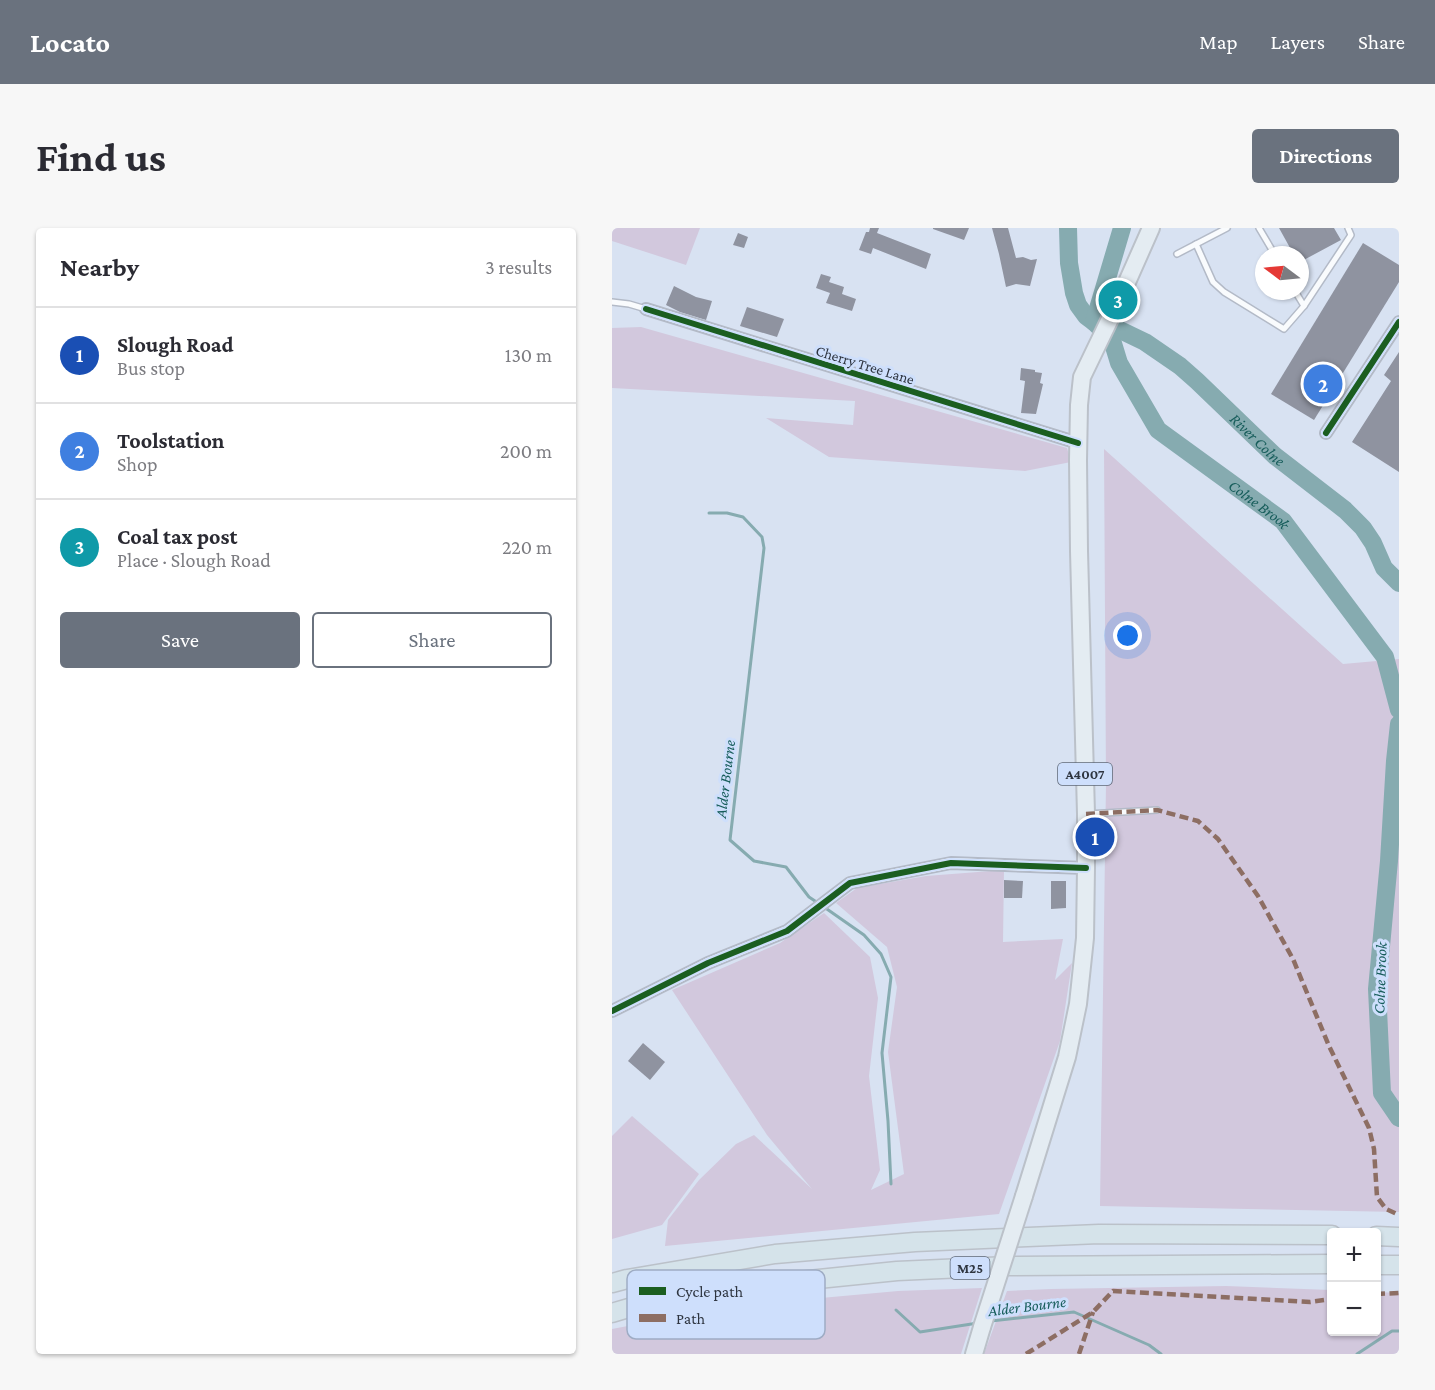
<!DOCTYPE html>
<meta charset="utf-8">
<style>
body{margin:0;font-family:"Crimson Pro",serif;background:#f7f7f7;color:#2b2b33}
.controls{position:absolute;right:18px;bottom:18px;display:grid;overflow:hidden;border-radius:6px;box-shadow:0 2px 4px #0004}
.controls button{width:54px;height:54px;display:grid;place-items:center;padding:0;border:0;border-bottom:2px solid #e1e1e2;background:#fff;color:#2b2b33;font:30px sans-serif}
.compass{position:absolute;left:643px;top:18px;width:54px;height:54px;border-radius:50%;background:#fff;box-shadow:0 2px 4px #0004;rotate:286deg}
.you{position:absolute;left:516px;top:408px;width:21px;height:21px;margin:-15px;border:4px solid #fff;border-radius:50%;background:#1a73e8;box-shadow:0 0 0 9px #1a73e833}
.badge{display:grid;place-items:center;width:39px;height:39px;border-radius:50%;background:#6a727e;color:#fff;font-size:20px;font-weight:700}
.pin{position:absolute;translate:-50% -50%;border:3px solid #fff;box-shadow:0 2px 6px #0006}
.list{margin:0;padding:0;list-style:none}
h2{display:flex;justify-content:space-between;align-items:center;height:78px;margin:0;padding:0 24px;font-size:26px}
h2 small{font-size:20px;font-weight:400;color:#7c7c81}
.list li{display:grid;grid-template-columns:39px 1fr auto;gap:18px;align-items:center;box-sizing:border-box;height:96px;padding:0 24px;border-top:2px solid #e1e1e2}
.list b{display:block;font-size:22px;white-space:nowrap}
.list p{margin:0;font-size:20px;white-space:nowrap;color:#7c7c81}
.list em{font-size:20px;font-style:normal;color:#7c7c81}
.actions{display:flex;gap:12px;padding:18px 24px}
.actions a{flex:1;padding:14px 0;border:2px solid #6a727e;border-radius:6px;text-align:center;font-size:21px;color:#6a727e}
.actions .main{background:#6a727e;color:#fff}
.map{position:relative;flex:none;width:787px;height:1126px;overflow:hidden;border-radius:6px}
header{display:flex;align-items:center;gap:36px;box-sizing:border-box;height:84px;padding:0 30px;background:#6a727e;color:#fff}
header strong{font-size:28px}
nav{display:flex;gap:33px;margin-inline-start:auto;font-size:21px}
.intro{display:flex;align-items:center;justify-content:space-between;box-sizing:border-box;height:144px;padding:0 36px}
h1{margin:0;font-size:42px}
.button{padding:15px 27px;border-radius:6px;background:#6a727e;color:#fff;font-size:21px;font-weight:700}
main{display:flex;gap:36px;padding:0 36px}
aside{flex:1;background:#fff;border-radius:6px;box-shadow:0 2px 4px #0004}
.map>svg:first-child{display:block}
.green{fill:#d2c8dd}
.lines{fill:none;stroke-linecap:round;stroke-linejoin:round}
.stream{stroke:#86abb0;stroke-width:3}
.river{stroke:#86abb0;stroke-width:18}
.building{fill:#8f93a0}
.service-casing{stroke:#b3bac7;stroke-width:8}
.minor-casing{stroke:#b3bac7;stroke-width:14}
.primary-casing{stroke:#bbc1c9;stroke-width:20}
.motorway-casing{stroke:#bbc1c9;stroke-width:21}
.service{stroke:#f9fbfd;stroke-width:5}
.minor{stroke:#f9fbfd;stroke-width:10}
.primary{stroke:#e4ecf2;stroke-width:16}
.motorway{stroke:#d5e3ea;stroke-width:18}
.primary-bridge-casing{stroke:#bbc1c9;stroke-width:20;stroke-linecap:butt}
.primary-bridge{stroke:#e4ecf2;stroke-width:16}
.quiet{stroke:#8d6e63;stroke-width:4.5;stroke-dasharray:9 4.5;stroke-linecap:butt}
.cycleway-casing{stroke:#cedffc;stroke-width:10}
.cycleway{stroke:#1b5e20;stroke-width:6}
.labels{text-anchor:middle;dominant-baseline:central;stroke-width:6;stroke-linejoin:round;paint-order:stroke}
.shield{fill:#cedffc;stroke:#5e6878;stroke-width:1.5}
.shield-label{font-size:14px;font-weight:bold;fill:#2e3540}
.street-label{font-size:15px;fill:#2e3540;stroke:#cedffc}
.water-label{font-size:16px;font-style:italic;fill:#175d5b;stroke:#cedffc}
.key{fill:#cedffc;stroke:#9eacc4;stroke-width:1.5}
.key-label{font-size:16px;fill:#2e3540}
</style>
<header>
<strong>Locato</strong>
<nav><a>Map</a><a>Layers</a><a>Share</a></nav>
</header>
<div class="intro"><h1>Find us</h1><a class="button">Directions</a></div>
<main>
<aside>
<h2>Nearby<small>3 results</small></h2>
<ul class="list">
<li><span class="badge" style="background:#1a4fb4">1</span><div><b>Slough Road</b><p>Bus stop</p></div><em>130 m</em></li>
<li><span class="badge" style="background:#3f7fe0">2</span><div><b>Toolstation</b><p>Shop</p></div><em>200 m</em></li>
<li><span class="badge" style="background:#0f9aa8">3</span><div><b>Coal tax post</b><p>Place · Slough Road</p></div><em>220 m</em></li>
</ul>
<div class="actions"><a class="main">Save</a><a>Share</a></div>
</aside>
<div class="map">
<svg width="787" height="1126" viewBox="0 0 787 1126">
<rect width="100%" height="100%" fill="#d8e2f2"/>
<!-- green -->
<g class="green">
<path d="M0,0H88L74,37L0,13Z"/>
<path d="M29,99L455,220L459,234L413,243L217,229L154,190L241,197L243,173L0,160V100Z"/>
<path d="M492,221L731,436L787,431V984L488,978L494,555Z"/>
<path d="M392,642L391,714L451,711L443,752L460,735L448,813L387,986L53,1018L56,992L87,952L124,916L142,907L200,961L155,907L60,762L168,715L212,685L258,729L266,770L257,848L268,942L259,962L292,946L276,824L285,759L275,719L224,675L245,660L314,648Z"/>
<path d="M20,888L87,946L50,997L0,1011V908Z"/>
<path d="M614,1058L719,1062L720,1104H764L765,1064L787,1065V1126H372L395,1063L439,1061Z"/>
<path d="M370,1060L349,1126H0V1101L63,1089L170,1071H198L286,1063Z"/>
</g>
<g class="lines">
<!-- stream -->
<g class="stream">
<path d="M97,285H115L131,289L150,309L152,320L118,612L142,633L174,639L197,669L206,675"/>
<path d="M212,679L252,707L269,726L279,749L270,825L276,893L279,956"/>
<path d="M284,1082L308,1104L366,1095"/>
<path d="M379,1093L462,1084L537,1117L549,1126"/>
<path d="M745,1126L780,1103H787"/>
</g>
<!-- river -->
<g class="river">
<path id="s1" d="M456,0L457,35L462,65L466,77L474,88L482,94L508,102L533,114L568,138L585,153L663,228L733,282L751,300L761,315L772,340L787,355"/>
<path id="s2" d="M510,0L482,94L500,112L507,135L546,202L671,293L773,429L787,482"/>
<path d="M787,496L783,533L777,633L765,761L770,865L787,890"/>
</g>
</g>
<!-- building -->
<g class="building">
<path d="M258,0H267L265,5L319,26L314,41L261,20L259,26L247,22L254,4H257Z"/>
<path d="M321,0H357L352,12L321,1Z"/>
<path d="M380,0H396L404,30L411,29L419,32L425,31L418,58L404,56L394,59L387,26Z"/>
<path d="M667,0H722L729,12L688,34V27H682Z"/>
<path d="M126,5L136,9L132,20L121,17Z"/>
<path d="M751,15L787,37V54L702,192L659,166Z"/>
<path d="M209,46L219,49L217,54L232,59L230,66L244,71L240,83L214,75L218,65L204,60Z"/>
<path d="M62,58L84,69L100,73L94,92L68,84L54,77Z"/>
<path d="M135,79L172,91L165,109L128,98Z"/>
<path d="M787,124V244L740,214L779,153L772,147Z"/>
<path d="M409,140L423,142V144L430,145L428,155L431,156L424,186L409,185L413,153L408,152Z"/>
<path d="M392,652L411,653L410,670H392Z"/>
<path d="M439,653H454V680L439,681Z"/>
<path d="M31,815L53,834L38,852L16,833Z"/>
</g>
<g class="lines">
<!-- service casing -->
<g class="service-casing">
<g id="service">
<path d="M647,0L663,27"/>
<path d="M584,16L601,54L612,64L672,101L692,78L739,7L736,0"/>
<path d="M565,26L615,0"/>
<path d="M683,63L692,78"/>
<path d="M0,74L17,76L34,81"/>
<path d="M475,586L545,582"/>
</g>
</g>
<!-- minor casing -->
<g class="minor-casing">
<g id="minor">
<path d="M34,81L466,215"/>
<path d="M714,205L787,94"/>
<path d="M0,783L96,735L175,703L238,655L339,635L474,640"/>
</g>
</g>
<!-- primary casing -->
<g class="primary-casing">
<g id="primary">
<path d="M412,968L455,829L466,776L473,710L474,640V586L467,323L466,232L467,177L470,149L508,70L539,0"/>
<path d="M362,1126L370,1099"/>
</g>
</g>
<!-- motorway casing -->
<g class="motorway-casing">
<g id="motorway">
<path d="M764,1008L787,1009"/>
<path d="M764,1037H787"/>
<path d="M0,1055L15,1051L163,1026L303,1014L487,1006L720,1007"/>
<path d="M0,1085L20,1079L128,1059L285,1043L396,1038L720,1036"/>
</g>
</g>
<!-- service -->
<use href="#service" class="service"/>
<!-- minor -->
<use href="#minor" class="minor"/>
<!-- primary -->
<use href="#primary" class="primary"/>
<!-- motorway -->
<use href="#motorway" class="motorway"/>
<!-- primary-bridge casing -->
<g class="primary-bridge-casing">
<path id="primary-bridge" d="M370,1099L412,968"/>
</g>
<!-- primary-bridge -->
<use href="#primary-bridge" class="primary-bridge"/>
<!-- quiet -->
<g class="quiet">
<path d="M474,586L545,582L586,593L606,611L646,668L681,731L717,818L757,900L762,921L765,969L774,981L787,987"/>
<path d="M764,1066L787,1065"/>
<path d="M414,1126L481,1084L501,1063L698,1074L720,1071"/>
<path d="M467,1126L481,1084"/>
</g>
<!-- cycleway casing -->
<g class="cycleway-casing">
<g id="cycleway">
<path d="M34,81L466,215"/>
<path d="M714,205L787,94"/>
<path d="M0,783L96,735L175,703L238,655L339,635L474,640"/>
</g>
</g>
<!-- cycleway -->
<use href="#cycleway" class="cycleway"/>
</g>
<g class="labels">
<!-- shield labels -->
<g class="shield">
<rect x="446" y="535" width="54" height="22" rx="4.5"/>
<rect x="338.5" y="1029" width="39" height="22" rx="4.5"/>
</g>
<g class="shield-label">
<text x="473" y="546">A4007</text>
<text x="358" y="1040">M25</text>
</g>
<!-- street labels -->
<g class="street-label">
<text transform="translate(253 137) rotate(17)">Cherry Tree Lane</text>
</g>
<!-- water labels -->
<g class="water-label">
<text stroke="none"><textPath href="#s1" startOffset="306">River Colne</textPath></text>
<text stroke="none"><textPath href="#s2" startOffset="351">Colne Brook</textPath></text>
<text transform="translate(113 551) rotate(-83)">Alder Bourne</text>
<text transform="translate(768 750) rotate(-88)">Colne Brook</text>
<text transform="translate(415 1078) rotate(-7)">Alder Bourne</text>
</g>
</g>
<!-- legend -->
<rect x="15" y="1042" width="198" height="69" rx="9" class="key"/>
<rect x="27" y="1059" width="27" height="8" fill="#1b5e20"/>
<rect x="27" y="1086" width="27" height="8" fill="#8d6e63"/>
<g class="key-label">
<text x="64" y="1069">Cycle path</text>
<text x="64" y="1096">Path</text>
</g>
</svg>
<div class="controls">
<button>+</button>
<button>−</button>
</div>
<svg class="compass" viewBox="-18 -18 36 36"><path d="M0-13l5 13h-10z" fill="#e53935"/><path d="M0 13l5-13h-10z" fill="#7c7c81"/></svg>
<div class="you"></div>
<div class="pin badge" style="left:483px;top:609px;background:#1a4fb4">1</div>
<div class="pin badge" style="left:711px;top:156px;background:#3f7fe0">2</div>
<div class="pin badge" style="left:506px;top:72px;background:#0f9aa8">3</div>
</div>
</main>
